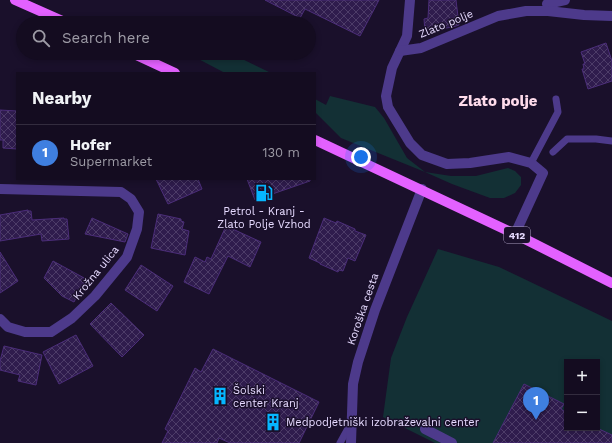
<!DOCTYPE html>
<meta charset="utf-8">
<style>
body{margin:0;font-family:"Work Sans",sans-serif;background:#211a2d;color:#f1f3f6}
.controls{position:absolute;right:12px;bottom:12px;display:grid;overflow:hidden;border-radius:0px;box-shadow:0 2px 6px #0003}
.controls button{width:36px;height:36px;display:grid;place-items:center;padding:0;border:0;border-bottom:1px solid #332c3e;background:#140c20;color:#f1f3f6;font:20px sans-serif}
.you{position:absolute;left:361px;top:157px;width:14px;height:14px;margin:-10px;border:3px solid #fff;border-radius:50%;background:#1a73e8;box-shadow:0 0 0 6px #1a73e833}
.badge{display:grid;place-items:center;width:26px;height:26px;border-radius:50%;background:#2563eb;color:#fff;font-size:13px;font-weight:700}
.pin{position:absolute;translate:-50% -33px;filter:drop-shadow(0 1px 2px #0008)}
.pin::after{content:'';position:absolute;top:21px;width:14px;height:12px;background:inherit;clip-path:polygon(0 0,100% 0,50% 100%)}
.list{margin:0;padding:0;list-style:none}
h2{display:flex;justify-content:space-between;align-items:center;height:52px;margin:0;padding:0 16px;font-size:17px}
h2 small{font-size:13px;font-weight:400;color:#9d9ba5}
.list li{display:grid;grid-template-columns:26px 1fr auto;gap:12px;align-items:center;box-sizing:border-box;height:56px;padding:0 16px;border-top:1px solid #332c3e}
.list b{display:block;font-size:15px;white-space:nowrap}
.list p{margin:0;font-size:13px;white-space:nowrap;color:#9d9ba5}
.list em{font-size:13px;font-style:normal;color:#9d9ba5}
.icon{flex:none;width:22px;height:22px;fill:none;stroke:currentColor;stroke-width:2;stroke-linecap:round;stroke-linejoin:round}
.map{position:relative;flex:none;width:612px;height:443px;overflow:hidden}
.search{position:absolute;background:#140c20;box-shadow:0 2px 6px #0003;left:16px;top:16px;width:300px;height:44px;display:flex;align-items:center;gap:10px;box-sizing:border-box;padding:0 14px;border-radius:22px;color:#9d9ba5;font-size:15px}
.panel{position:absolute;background:#140c20;box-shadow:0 2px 6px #0003;left:16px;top:72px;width:300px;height:108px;border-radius:0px}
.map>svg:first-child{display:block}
.green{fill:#133035;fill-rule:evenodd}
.building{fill:url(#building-cross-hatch);stroke:#4b2d79}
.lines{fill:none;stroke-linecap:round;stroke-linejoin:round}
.lane{stroke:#4d3a8b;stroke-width:7}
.street{stroke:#4d3a8b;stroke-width:10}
.primary{stroke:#e361ff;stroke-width:10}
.labels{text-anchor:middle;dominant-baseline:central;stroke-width:3;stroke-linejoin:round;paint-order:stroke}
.shield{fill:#1a102b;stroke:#a99dbf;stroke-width:1}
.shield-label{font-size:10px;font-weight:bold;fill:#e6daff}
.street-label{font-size:11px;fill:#e6daff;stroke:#1a102b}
.poi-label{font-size:11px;fill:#e6daff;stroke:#1a102b;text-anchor:start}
.district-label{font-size:15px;font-weight:bold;fill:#ffdcec;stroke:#1a102b}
</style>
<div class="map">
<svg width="612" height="443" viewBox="0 0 612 443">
<defs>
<pattern id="building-cross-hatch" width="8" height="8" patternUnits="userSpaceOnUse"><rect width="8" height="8" fill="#2f1c4d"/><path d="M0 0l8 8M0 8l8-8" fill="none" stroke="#4d3c68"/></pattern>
</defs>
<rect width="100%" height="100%" fill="#1a102b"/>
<!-- green -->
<g class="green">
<path d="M187,53H230L271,73H225Z"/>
<path d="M330,96L375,107L384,118L407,158L425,172L451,176H476L508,168L515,171L521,177V185L515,193L504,198H490L452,184L425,172L341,138L315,112V99L326,105Z"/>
<path d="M438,249L499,267L612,321V443H435L383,417L391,358L407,317ZM567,362H597V428H567Z"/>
</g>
<!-- building -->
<g class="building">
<path d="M265,0H379L360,36L305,9L300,18Z"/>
<path d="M429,0H456L459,25L453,27L425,31L424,19L428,18Z"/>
<path d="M606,43L612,61V81L588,89L582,69H584L583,64H585L581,52Z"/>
<path d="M0,110L17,111V149L3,148V140H0Z"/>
<path d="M156,179H198L202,189L168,204Z"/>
<path d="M247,179H310V181L255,200Z"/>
<path d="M28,210V211H31L32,220L64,218V219H67L69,239L42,241L41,234L0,241V215Z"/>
<path d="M158,214L181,219V221L184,222L182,229L189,231L185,255L151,248Z"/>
<path d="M92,218L128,234L125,242L85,234Z"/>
<path d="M324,218L336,223L337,221L355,229V231L366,235L355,261L348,258L343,271L339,270L338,272L320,264V263L309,258Z"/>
<path d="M226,226L261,242L250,267L228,256L209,294L184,282L195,257L205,262L207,257L211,259Z"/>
<path d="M0,252L18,281L0,293Z"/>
<path d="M53,261L86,279L74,302L62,296L44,278Z"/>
<path d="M141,265L173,286L157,311L125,290Z"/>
<path d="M111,303L144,335L122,357L90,324Z"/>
<path d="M76,335L93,366L59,384L43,352Z"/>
<path d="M4,346L42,355L36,385L18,381L20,375L0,370V361Z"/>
<path d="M213,349L319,402L299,443H230L219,438L217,443H162L168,431L165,429L195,368L201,372Z"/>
<path d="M524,384L564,404L561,409L567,413V428H597L612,435V443H493Z"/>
</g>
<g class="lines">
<!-- lane -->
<g class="lane">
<path d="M553,152L567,139H596L612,141"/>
<path d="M531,163L558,112L556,99"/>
<path d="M340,443L351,423"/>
</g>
<!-- street -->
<g class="street">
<path d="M410,0L407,36L392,68L386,96L388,107L410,143L422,155L447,164L470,163L509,157L531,163L543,173L515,234"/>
<path d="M547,4L565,0"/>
<path d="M400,51L421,48L498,16L526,11H548L584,15L612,16"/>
<path d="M0,189L121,192L131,199L139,212L137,229L127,257L95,296L72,318L51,332H25L8,327L0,319"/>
<path d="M425,429L452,443"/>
<path d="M351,443L353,384L358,362L375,310L422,189"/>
</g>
<!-- primary -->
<g class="primary">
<path d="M15,0L67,23"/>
<path d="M132,53L175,73"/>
<path d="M315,140L515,234L612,283"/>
</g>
</g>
<!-- icons -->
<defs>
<g id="fuel-bare" transform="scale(1.38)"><path d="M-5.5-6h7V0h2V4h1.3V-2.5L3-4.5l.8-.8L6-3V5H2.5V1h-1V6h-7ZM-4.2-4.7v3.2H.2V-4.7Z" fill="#06b6ff" stroke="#1a102b" stroke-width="2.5" paint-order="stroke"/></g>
<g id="building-bare" transform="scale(1.38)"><path d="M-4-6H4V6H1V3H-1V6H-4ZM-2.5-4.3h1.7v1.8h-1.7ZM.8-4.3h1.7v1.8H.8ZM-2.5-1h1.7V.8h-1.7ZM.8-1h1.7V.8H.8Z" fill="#06b6ff" stroke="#1a102b" stroke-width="2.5" paint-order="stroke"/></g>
</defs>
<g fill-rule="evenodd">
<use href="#fuel-bare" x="264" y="193"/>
<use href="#building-bare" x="220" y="396"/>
<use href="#building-bare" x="273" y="422"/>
</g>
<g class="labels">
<!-- shield labels -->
<rect class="shield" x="504" y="227" width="26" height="16" rx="3"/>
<g class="shield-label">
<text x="517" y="235">412</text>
</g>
<!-- street labels -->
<g class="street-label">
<text transform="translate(446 24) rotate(-22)">Zlato polje</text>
<text transform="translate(96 273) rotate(-51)">Krožna ulica</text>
<text transform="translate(363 309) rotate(-71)">Koroška cesta</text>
</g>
<!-- poi labels -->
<g class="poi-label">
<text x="264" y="211" text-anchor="middle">Petrol - Kranj -<tspan x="264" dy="13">Zlato Polje Vzhod</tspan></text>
<text x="233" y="390">Šolski<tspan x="233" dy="13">center Kranj</tspan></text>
<text x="286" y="422">Medpodjetniški izobraževalni center</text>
</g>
<!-- district labels -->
<g class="district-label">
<text x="498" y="101">Zlato polje</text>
</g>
</g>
</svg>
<div class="controls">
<button>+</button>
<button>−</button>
</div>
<div class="you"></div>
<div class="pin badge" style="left:536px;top:420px;background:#3f7fe0">1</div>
<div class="search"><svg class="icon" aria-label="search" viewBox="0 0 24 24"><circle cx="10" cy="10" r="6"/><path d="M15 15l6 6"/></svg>Search here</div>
<section class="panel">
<h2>Nearby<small></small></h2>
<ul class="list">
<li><span class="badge" style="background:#3f7fe0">1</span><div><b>Hofer</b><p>Supermarket</p></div><em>130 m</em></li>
</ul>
</section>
</div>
